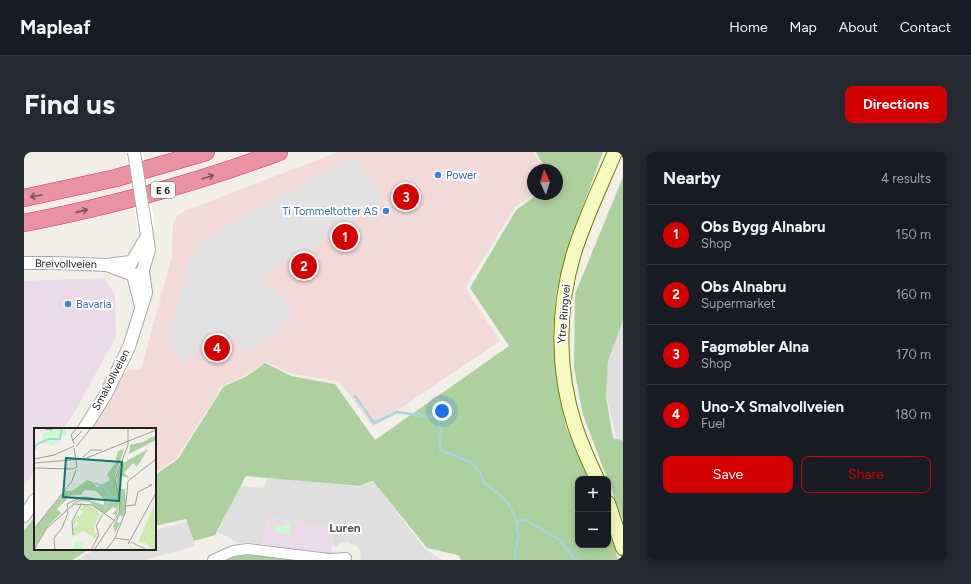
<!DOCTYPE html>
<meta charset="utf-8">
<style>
body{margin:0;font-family:Figtree,sans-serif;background:#242831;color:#f1f3f6}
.controls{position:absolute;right:12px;bottom:12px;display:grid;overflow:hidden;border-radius:8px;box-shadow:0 2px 10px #0003}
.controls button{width:36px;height:36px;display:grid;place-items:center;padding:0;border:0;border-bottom:1px solid #363941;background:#171b24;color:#f1f3f6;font:20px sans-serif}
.compass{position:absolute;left:503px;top:12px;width:36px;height:36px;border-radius:50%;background:#171b24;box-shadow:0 2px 10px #0003;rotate:356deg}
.you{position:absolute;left:418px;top:259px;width:14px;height:14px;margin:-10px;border:3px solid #fff;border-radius:50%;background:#1a73e8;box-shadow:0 0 0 6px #1a73e833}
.badge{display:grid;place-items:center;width:26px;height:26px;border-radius:50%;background:#d40000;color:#fff;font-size:13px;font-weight:700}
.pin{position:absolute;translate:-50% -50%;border:2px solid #fff;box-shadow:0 1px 4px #0006}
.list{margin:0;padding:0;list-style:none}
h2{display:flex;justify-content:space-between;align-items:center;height:52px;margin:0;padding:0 16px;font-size:17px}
h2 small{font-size:13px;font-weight:400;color:#9ea1a6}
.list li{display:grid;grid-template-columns:26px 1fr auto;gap:12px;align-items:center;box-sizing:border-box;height:60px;padding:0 16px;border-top:1px solid #363941}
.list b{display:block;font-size:15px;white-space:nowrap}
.list p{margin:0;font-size:13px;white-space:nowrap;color:#9ea1a6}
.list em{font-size:13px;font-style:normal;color:#9ea1a6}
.actions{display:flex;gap:8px;padding:12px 16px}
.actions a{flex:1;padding:9px 0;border:1px solid #d40000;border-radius:8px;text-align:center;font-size:14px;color:#d40000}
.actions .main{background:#d40000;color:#fff}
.map{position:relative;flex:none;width:599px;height:408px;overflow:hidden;border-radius:8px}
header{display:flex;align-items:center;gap:24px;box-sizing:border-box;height:56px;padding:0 20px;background:#171b24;border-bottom:1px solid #363941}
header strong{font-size:19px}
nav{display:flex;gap:22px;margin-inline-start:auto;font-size:14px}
.intro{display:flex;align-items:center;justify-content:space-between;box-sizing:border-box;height:96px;padding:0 24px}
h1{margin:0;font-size:28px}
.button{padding:10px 18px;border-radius:8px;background:#d40000;color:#fff;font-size:14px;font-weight:700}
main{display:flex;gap:24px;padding:0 24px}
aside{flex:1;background:#171b24;border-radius:8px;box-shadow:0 2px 10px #0003}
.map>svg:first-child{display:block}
.residential{fill:#e0dfdf}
.commercial{fill:#f2dad9}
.industrial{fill:#ebdbe8}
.forest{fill:#add19e}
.park{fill:#c8facc}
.parking{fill:#e2e2e2}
.pier{fill:#fff}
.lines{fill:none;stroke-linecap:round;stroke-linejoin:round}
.stream{stroke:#aad3df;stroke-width:2.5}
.minor-casing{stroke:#a9a9a9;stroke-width:12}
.tertiary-casing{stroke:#a9a9a9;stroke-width:14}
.secondary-casing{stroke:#707d05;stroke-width:16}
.motorway-casing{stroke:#dc2a67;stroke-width:18}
.minor{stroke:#fff;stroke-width:10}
.tertiary{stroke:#fff;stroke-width:12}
.secondary{stroke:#f7fabf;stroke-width:14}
.motorway{stroke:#e892a2;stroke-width:17}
.tertiary-bridge-casing{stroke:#a9a9a9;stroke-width:14;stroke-linecap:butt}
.tertiary-bridge{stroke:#fff;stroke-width:12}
.oneway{stroke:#7b545c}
.shop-dot{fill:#3f7fe0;stroke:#fff;stroke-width:1.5}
.labels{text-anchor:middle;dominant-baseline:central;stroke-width:4;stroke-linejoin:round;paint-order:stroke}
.shield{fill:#fff;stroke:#646464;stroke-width:1}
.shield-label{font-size:10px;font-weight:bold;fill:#222}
.shop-label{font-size:11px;fill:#366cbe;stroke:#fff;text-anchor:start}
.street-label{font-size:11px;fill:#222;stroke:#fff}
.neighbourhood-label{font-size:12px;font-weight:bold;fill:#555;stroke:#fff}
.inset-river{fill:none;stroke:#aad3df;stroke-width:2}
.inset-road{fill:none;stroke:#9f9d99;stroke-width:1}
.view{fill:#0f766e;fill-opacity:0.15;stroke:#0f766e;stroke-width:2}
.inset-edge{fill:none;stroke:#222;stroke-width:2}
</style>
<header>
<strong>Mapleaf</strong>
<nav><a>Home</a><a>Map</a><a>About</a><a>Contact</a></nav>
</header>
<div class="intro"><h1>Find us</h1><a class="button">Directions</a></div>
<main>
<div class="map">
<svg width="599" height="408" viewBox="0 0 599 408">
<rect width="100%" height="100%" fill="#f2efe9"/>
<!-- residential -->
<g class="residential">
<path d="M599,166V290L594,291L582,244L584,210Z"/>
<path d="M244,325L334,335L350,330L401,397L418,408H337L336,398L331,393L323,390L315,392L311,396L308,393L310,375L244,366L238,392L214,391L194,380L215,334L240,336Z"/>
<path d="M166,369L171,394L120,408H53L72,397H131V378Z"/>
</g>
<!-- commercial -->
<path class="commercial" d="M314,0H510L521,18H509V42H511L491,55L441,136L476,189L349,275L315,229L268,222L242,210L222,223L198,234L153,306L131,321V277H65L98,223L104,218L117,217L148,104L149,71L154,63L163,58Z"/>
<!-- industrial -->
<g class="industrial">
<path d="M80,126L91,142L92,185L50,261L39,277H11V318L0,334V129Z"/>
<path d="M244,366L310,375L307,403L238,392Z"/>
</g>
<!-- forest -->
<g class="forest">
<path d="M512,0H579L546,89L532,141L529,180L533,232L542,275L565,327H554V393H584V372L594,408H437L434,403L403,396L349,329L335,334L222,324L191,383L170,389L162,367L131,374V323L154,307L199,235L223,224L241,211L267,224L311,232L351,288L485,194L446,136L492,58L514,42H533V18H522Z"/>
<path d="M599,25V168L584,209L582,244L589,286L599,289V368L559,263L550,216L551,142Z"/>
<path d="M11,364V397H66L48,408H0V379Z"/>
<path d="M227,401L281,408H200L208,404Z"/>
</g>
<!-- park -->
<path class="park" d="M262,371H267L266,382L251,380V373L261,374Z"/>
<!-- parking -->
<path class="parking" d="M331,4L360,47L262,114L258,108L238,128L270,158L252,179L224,200L209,186H204L195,178L160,210L155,205L142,186L155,147L163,114L170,98L185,83Z"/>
<!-- pier -->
<path class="pier" d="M102,0H119L131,75L114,80Z"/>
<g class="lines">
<!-- stream -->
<g class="stream">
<path d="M331,244L350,271L373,260L412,266L417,277L416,298C432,305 457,309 459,330C476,343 486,348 492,369L501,368L536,388L551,408"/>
<path d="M492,369L495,386L491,397L492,408"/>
</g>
<!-- minor casing -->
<g class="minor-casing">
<path id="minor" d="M189,408L209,399L224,397L305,407L322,406"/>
</g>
<!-- tertiary casing -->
<g class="tertiary-casing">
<g id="tertiary">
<path d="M0,111H30L83,113L106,110"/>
<path d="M83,113L109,123L118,121L125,98L122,77"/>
<path d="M104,116L122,86"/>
<path d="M109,123L117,154"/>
<path d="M60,277L82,242L105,195L122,141L119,119"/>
<path d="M0,364L11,348"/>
</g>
</g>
<!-- secondary casing -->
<g class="secondary-casing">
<g id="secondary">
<path d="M573,327C565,310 557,292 551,274C533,219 533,157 550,101C561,66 577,33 591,0"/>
<path d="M584,351L599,396"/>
</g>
</g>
<!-- motorway casing -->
<g class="motorway-casing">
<g id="motorway">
<path d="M0,46L92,26L182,0"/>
<path d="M0,71C87,54 172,31 255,0"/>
</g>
</g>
<!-- minor -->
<use href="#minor" class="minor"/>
<!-- tertiary -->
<use href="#tertiary" class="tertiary"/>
<!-- secondary -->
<use href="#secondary" class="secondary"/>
<!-- motorway -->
<use href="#motorway" class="motorway"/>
<!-- tertiary-bridge casing -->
<g class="tertiary-bridge-casing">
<path id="tertiary-bridge" d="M110,0L122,77"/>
</g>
<!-- tertiary-bridge -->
<use href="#tertiary-bridge" class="tertiary-bridge"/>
</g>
<!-- one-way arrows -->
<defs><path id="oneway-shaft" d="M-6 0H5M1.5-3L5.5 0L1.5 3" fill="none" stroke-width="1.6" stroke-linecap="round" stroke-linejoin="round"/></defs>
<g class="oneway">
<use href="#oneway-shaft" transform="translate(184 25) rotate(-18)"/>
<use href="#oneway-shaft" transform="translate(12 44) rotate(169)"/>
<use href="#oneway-shaft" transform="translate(58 59) rotate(-13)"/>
</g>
<!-- markers -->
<g class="shop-dot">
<circle cx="414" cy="23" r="4"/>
<circle cx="362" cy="59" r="4"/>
<circle cx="44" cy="152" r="4"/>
</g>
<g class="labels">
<!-- shield labels -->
<rect class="shield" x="127" y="30" width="24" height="16" rx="3"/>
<g class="shield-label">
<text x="139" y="38">E 6</text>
</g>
<!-- shop labels -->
<g class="shop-label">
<text x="422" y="23">Power</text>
<text x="354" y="59" text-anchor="end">Ti Tommeltotter AS</text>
<text x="52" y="152">Bavaria</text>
</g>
<!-- street labels -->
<g class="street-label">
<text transform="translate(42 112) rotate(1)">Breivollveien</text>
<text transform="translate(540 162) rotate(-85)">Ytre Ringvei</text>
<text transform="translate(87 228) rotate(-62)">Smalvollveien</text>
</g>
<!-- neighbourhood labels -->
<g class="neighbourhood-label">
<text x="321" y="376">Luren</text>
</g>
</g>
<!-- overview -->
<g transform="translate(10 276)">
<rect width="122" height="122" fill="#f2efe9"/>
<path d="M50,77L57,78L67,86L60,97V106L63,104L65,107L63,111L49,103L38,110L40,107L38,101L44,96L43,94L38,100V96L42,87L45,88L49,84L46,81ZM120,77L122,121L119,122H114L120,121L111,115L104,114Z" fill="#cdebb0"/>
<path d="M122,7V12L95,26L96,17L109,14ZM90,21L81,47L85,70L83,87L78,86L83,81L79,79L71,86L55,74L48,73L35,77L49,70L70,77V71L62,63L50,62L47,67H37L23,81L27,85L14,98L0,120V101L31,63H38L53,52L59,54L63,59L76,52L73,46L81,36L84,23ZM114,21L103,39L99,35L90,45L95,50L88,48L85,54V61H91L92,79L89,89L86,87L83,94L86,95L81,105L79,98L85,86L83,47L89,35Z" fill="#add19e"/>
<path d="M21,0H31L33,6L19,18L8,13V6ZM43,112L50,116L46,122H37Z" fill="#c8facc"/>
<path class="inset-river" d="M0,22L3,16L15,11H26L28,0M61,55L69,58L82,75M70,81L76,69"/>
<path class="inset-road" d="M7,0L17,2L20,0M38,13L48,3M40,16L37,7L43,0M42,19L57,0M40,20L43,39M49,29L57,22H68M0,31L20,27L40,18M0,35L50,31L122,2M0,40L39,41L43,39M92,78L101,77L104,64L118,57H115M34,80L33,76L39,73L49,69L59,70M0,101L38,53L42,42M39,107L38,93L48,75M81,110L95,112M97,114L113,122M94,116L122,65M0,122L12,101L40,76L58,77L81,93M21,122L20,110L28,100L34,85L32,81M57,122L65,107L62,98L69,86M60,122L85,85L86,74L81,51L94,17V0M72,122L81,110L91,85L94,53L122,31"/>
<path class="view" d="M32,30L88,34L85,73L29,69Z"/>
<rect width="122" height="122" class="inset-edge"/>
</g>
</svg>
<div class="controls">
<button>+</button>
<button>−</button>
</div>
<svg class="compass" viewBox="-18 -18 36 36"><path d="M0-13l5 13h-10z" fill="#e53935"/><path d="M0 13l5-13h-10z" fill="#9ea1a6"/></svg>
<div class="you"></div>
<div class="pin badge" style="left:321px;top:85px">1</div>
<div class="pin badge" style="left:280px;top:114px">2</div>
<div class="pin badge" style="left:382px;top:45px">3</div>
<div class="pin badge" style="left:193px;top:196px">4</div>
</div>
<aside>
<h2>Nearby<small>4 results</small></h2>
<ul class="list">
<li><span class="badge">1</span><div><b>Obs Bygg Alnabru</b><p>Shop</p></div><em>150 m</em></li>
<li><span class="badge">2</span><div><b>Obs Alnabru</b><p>Supermarket</p></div><em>160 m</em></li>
<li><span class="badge">3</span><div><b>Fagmøbler Alna</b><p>Shop</p></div><em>170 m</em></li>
<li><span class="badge">4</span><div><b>Uno-X Smalvollveien</b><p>Fuel</p></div><em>180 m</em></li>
</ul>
<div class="actions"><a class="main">Save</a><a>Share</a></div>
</aside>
</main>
